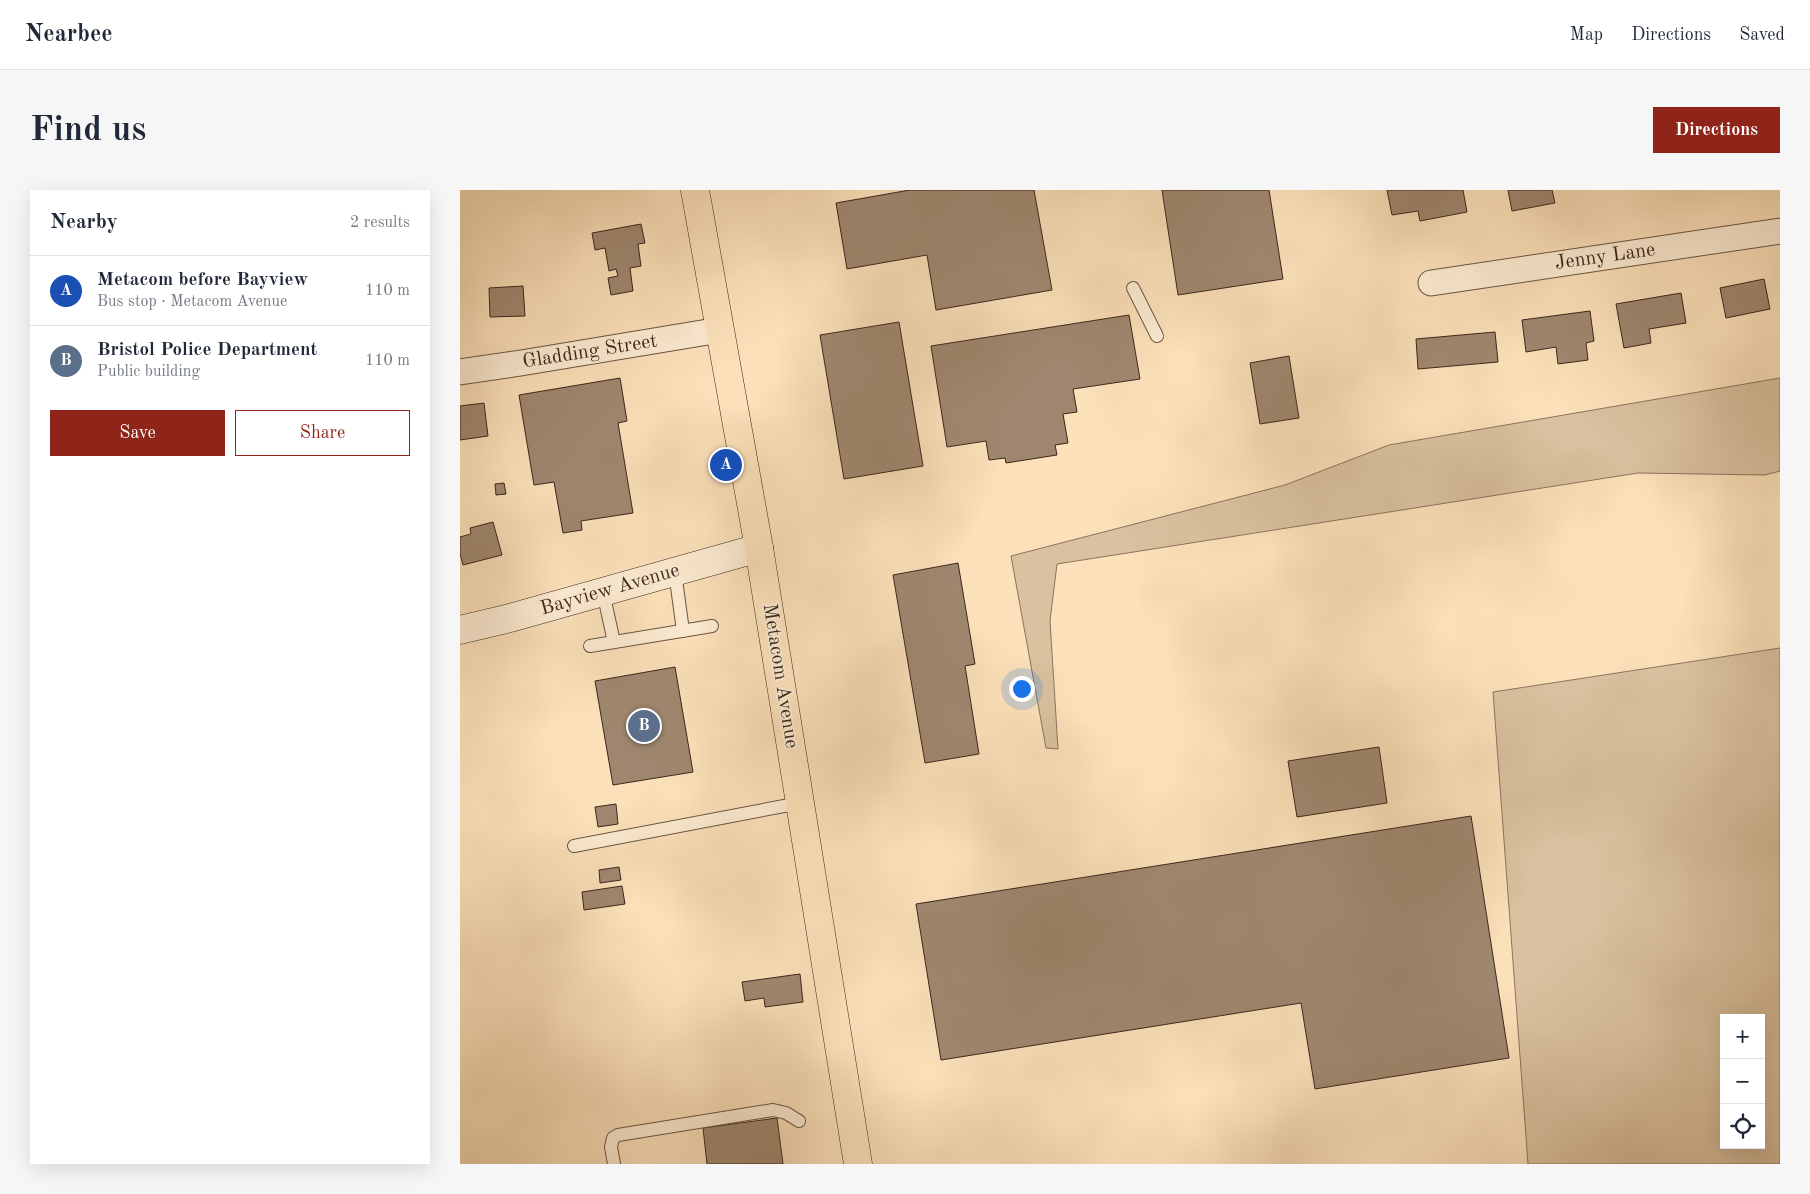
<!DOCTYPE html>
<meta charset="utf-8">
<style>
body{margin:0;font-family:"Old Standard TT",serif;background:#f6f6f7;color:#1f2937}
.controls{position:absolute;right:15px;bottom:15px;display:grid;overflow:hidden;border-radius:0px;box-shadow:0 5px 20px #0002}
.controls button{width:45px;height:45px;display:grid;place-items:center;padding:0;border:0;border-bottom:1px solid #e0e1e3;background:#fff;color:#1f2937;font:25px sans-serif}
.you{position:absolute;left:561px;top:498px;width:18px;height:18px;margin:-12px;border:4px solid #fff;border-radius:50%;background:#1a73e8;box-shadow:0 0 0 8px #1a73e833}
.badge{display:grid;place-items:center;width:32px;height:32px;border-radius:50%;background:#8f2418;color:#fff;font-size:16px;font-weight:700}
.pin{position:absolute;translate:-50% -50%;border:2px solid #fff;box-shadow:0 1px 5px #0006}
.list{margin:0;padding:0;list-style:none}
h2{display:flex;justify-content:space-between;align-items:center;height:65px;margin:0;padding:0 20px;font-size:21px}
h2 small{font-size:16px;font-weight:400;color:#747a83}
.list li{display:grid;grid-template-columns:32px 1fr auto;gap:15px;align-items:center;box-sizing:border-box;height:70px;padding:0 20px;border-top:1px solid #e0e1e3}
.list b{display:block;font-size:19px;white-space:nowrap}
.list p{margin:0;font-size:16px;white-space:nowrap;color:#747a83}
.list em{font-size:16px;font-style:normal;color:#747a83}
.actions{display:flex;gap:10px;padding:15px 20px}
.actions a{flex:1;padding:11px 0;border:1px solid #8f2418;border-radius:0px;text-align:center;font-size:18px;color:#8f2418}
.actions .main{background:#8f2418;color:#fff}
.icon{flex:none;width:28px;height:28px;fill:none;stroke:currentColor;stroke-width:2;stroke-linecap:round;stroke-linejoin:round}
.map{position:relative;flex:none;width:1320px;height:974px;overflow:hidden;border-radius:0px}
header{display:flex;align-items:center;gap:30px;box-sizing:border-box;height:70px;padding:0 25px;background:#fff;border-bottom:1px solid #e0e1e3}
header strong{font-size:24px}
nav{display:flex;gap:28px;margin-inline-start:auto;font-size:18px}
.intro{display:flex;align-items:center;justify-content:space-between;box-sizing:border-box;height:120px;padding:0 30px}
h1{margin:0;font-size:35px}
.button{padding:12px 22px;border-radius:0px;background:#8f2418;color:#fff;font-size:18px;font-weight:700}
main{display:flex;gap:30px;padding:0 30px}
aside{flex:1;background:#fff;border-radius:0px;box-shadow:0 5px 20px #0002}
.map>svg:first-child{display:block}
.green{fill:#dac19f;stroke:#8a745e;fill-rule:evenodd}
.building{fill:#9f876f;stroke:#3b271e}
.lines{fill:none;stroke-linecap:round;stroke-linejoin:round}
.service-casing{stroke:#6b5545;stroke-width:14}
.minor-casing{stroke:#6b5545;stroke-width:27}
.secondary-casing{stroke:#3b271e;stroke-width:29}
.primary-casing{stroke:#3b271e;stroke-width:29}
.service{stroke:#fcebd2;stroke-width:12}
.minor{stroke:#fcebd2;stroke-width:25}
.secondary{stroke:#fcebd2;stroke-width:28}
.primary{stroke:#fbe0b9;stroke-width:28}
.labels{text-anchor:middle;dominant-baseline:central;stroke-width:4;stroke-linejoin:round;paint-order:stroke}
.street-label{font-size:20px;fill:#3b271e;stroke:#fcebd2}
</style>
<header>
<strong>Nearbee</strong>
<nav><a>Map</a><a>Directions</a><a>Saved</a></nav>
</header>
<div class="intro"><h1>Find us</h1><a class="button">Directions</a></div>
<main>
<aside>
<h2>Nearby<small>2 results</small></h2>
<ul class="list">
<li><span class="badge" style="background:#1a4fb4">A</span><div><b>Metacom before Bayview</b><p>Bus stop · Metacom Avenue</p></div><em>110 m</em></li>
<li><span class="badge" style="background:#5c6f8a">B</span><div><b>Bristol Police Department</b><p>Public building</p></div><em>110 m</em></li>
</ul>
<div class="actions"><a class="main">Save</a><a>Share</a></div>
</aside>
<div class="map">
<svg width="1320" height="974" viewBox="0 0 1320 974">
<rect width="100%" height="100%" fill="#fbe0b9"/>
<filter id="stains"><feTurbulence type="fractalNoise" baseFrequency=".004" numOctaves="4"/><feColorMatrix values="0 0 0 0 .2 0 0 0 0 .09 0 0 0 0 .02 0 0 0 .5 -.17"/></filter>
<radialGradient id="worn" r=".72"><stop offset=".6" stop-color="#630" stop-opacity="0"/><stop offset="1" stop-color="#630" stop-opacity=".3"/></radialGradient>
<!-- green -->
<g class="green">
<path d="M1320,188V281L1305,285L1178,283L597,374L590,431L598,559L586,558L551,366L825,295L929,255Z"/>
<path d="M1320,458V974H1068L1033,502ZM1264,828H1301V955H1264Z"/>
</g>
<!-- building -->
<g class="building">
<path d="M450,0H574L592,100L476,120L467,65L387,79L376,13Z"/>
<path d="M702,0H809L823,89L718,105Z"/>
<path d="M927,0H1003L1007,22L960,31L958,21L932,25Z"/>
<path d="M1048,0H1092L1095,13L1052,21Z"/>
<path d="M181,34L185,53L178,54L181,76L170,78L173,101L151,105L148,88L158,86L156,79L149,81L145,58L135,60L132,43Z"/>
<path d="M1304,89L1310,119L1266,128L1260,98Z"/>
<path d="M63,96L65,126L30,127L29,98Z"/>
<path d="M1221,103L1226,133L1189,139L1191,153L1164,158L1156,114Z"/>
<path d="M1130,121L1134,151L1126,153L1128,170L1098,174L1096,157L1066,162L1062,130Z"/>
<path d="M669,125L680,189L613,199L617,222L603,224L608,253L595,255L597,265L546,273L545,268L529,270L526,251L487,257L471,156Z"/>
<path d="M439,132L463,276L384,289L360,145Z"/>
<path d="M1035,142L1038,172L958,179L956,149Z"/>
<path d="M829,166L839,228L800,234L790,173Z"/>
<path d="M160,188L167,231L158,233L173,323L121,331L122,340L103,343L94,292L74,295L59,205Z"/>
<path d="M24,213L28,246L0,250V216Z"/>
<path d="M44,293L46,304L36,305L35,294Z"/>
<path d="M33,332L42,365L3,375L0,364V347L11,344L10,338Z"/>
<path d="M498,373L515,474L505,476L519,564L465,573L433,385Z"/>
<path d="M215,477L233,582L153,595L135,491Z"/>
<path d="M919,557L927,613L837,627L828,571Z"/>
<path d="M156,614L158,634L138,637L135,617Z"/>
<path d="M1011,626L1049,868L855,899L841,813L481,870L456,714Z"/>
<path d="M159,677L161,690L140,693L139,680Z"/>
<path d="M162,696L165,714L124,720L122,702Z"/>
<path d="M340,784L343,812L305,817L304,808L285,811L282,792Z"/>
<path d="M317,928L323,974H247L243,938Z"/>
</g>
<g class="lines">
<!-- service casing -->
<g class="service-casing">
<g id="service">
<path d="M673,98L697,146"/>
<path d="M215,382L223,441"/>
<path d="M143,402L154,452"/>
<path d="M130,456L252,436"/>
<path d="M114,656L340,613"/>
<path d="M154,974L151,957L153,948L158,945L313,920L326,923L339,931"/>
</g>
</g>
<!-- minor casing -->
<g class="minor-casing">
<g id="minor">
<path d="M971,93L1320,41"/>
<path d="M0,182L61,173L260,140"/>
</g>
</g>
<!-- secondary casing -->
<g class="secondary-casing">
<path id="secondary" d="M0,440L50,428L299,358"/>
</g>
<!-- primary casing -->
<g class="primary-casing">
<path id="primary" d="M235,0L299,358L398,974"/>
</g>
<!-- service -->
<use href="#service" class="service"/>
<!-- minor -->
<use href="#minor" class="minor"/>
<!-- secondary -->
<use href="#secondary" class="secondary"/>
<!-- primary -->
<use href="#primary" class="primary"/>
</g>
<g class="labels">
<!-- street labels -->
<g class="street-label">
<text transform="translate(1145 67) rotate(-8)">Jenny Lane</text>
<text transform="translate(130 162) rotate(-9)">Gladding Street</text>
<text transform="translate(150 400) rotate(-16)">Bayview Avenue</text>
<text transform="translate(320 486) rotate(81)">Metacom Avenue</text>
</g>
</g>
<rect width="100%" height="100%" filter="url(#stains)"/>
<rect width="100%" height="100%" fill="url(#worn)"/>
</svg>
<div class="controls">
<button>+</button>
<button>−</button>
<button><svg class="icon" aria-label="locate" viewBox="0 0 24 24"><circle cx="12" cy="12" r="6"/><path d="M12 2v4M12 18v4M2 12h4M18 12h4"/></svg></button>
</div>
<div class="you"></div>
<div class="pin badge" style="left:266px;top:275px;background:#1a4fb4">A</div>
<div class="pin badge" style="left:184px;top:536px;background:#5c6f8a">B</div>
</div>
</main>
